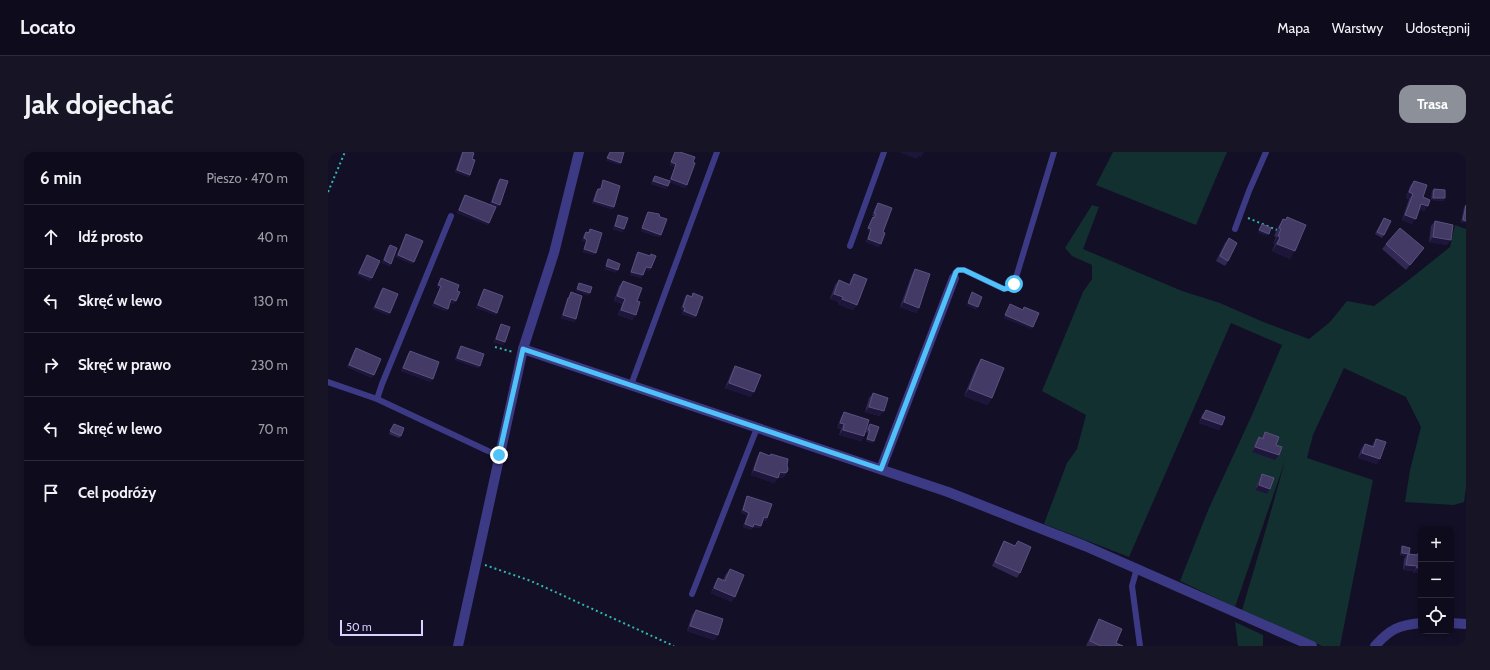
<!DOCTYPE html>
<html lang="pl">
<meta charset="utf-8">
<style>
body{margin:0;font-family:Cabin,sans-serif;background:#171425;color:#f1f3f6}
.controls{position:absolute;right:12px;bottom:12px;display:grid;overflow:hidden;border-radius:8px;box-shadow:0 2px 6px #0003}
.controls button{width:36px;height:36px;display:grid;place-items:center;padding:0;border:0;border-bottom:1px solid #2e2b3b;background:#0e0b1c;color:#f1f3f6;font:20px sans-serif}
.scale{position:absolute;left:12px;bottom:10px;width:83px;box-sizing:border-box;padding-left:4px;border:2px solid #d9d4ff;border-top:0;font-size:11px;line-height:14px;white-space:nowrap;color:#d9d4ff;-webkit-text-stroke:3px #130f26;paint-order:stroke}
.stop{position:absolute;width:12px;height:12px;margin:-9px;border:3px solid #4fc3f7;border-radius:50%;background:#fff}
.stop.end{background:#4fc3f7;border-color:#fff;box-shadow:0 1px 4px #0008}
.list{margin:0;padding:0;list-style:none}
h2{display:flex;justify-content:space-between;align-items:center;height:52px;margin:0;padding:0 16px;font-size:17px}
h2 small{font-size:13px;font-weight:400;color:#9b9ba3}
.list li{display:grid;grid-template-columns:26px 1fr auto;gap:12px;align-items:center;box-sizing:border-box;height:64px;padding:0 16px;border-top:1px solid #2e2b3b}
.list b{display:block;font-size:15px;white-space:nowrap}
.list em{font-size:13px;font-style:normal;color:#9b9ba3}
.icon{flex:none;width:22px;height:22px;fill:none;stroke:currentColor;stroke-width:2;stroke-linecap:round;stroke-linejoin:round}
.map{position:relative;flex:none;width:1138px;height:494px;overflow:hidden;border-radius:12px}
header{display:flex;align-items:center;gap:24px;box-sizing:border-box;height:56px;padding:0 20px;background:#0e0b1c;border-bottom:1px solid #2e2b3b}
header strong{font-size:19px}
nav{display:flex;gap:22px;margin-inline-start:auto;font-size:14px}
.intro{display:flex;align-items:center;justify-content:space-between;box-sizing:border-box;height:96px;padding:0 24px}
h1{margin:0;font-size:28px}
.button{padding:10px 18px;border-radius:12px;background:#8c9099;color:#fff;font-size:14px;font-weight:700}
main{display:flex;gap:24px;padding:0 24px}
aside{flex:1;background:#0e0b1c;border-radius:12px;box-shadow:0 2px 6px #0003}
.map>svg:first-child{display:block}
.green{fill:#12302f}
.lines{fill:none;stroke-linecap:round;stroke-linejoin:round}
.path{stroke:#2fb8b0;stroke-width:2;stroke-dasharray:2 3;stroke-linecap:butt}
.service{stroke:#3d3a85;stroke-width:6}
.minor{stroke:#3d3a85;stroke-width:10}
.wall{fill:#312854}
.shaded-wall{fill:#1d163a}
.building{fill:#433a66;stroke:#5a527e}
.route{stroke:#4fc3f7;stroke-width:5}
</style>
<header>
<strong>Locato</strong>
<nav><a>Mapa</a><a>Warstwy</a><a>Udostępnij</a></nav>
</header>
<div class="intro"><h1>Jak dojechać</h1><a class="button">Trasa</a></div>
<main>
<aside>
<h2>6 min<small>Pieszo · 470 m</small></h2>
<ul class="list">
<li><svg class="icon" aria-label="ahead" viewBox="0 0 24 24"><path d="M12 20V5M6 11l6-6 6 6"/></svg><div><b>Idź prosto</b></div><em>40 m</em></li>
<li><svg class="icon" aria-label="left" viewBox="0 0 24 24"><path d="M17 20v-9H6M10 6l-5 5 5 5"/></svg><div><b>Skręć w lewo</b></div><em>130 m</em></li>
<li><svg class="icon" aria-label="right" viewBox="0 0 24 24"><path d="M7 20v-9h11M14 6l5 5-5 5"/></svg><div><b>Skręć w prawo</b></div><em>230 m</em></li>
<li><svg class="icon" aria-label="left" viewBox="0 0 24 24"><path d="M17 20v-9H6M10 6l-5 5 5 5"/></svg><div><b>Skręć w lewo</b></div><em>70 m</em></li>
<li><svg class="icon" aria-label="arrive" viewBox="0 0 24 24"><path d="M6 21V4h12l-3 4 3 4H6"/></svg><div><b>Cel podróży</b></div></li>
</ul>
</aside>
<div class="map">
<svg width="1138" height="494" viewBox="0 0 1138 494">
<rect width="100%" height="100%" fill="#130f26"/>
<!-- green -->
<g class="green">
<path d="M785,0H899L868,73L768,33Z"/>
<path d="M764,53L771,55L755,97L854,139L892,151L933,169L981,187L1002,170L1019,149L1046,154L1082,127L1122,95L1127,73L1138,77V335L1136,350L1126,353L1077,350L1082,318L1093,275L1078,245L1016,216L985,283L979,306L1045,328L1012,494H994L914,458L938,377L957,309L907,455L852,429L881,356L924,263L954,193L903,171L801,405L716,372L739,311L749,297L758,263L714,239L755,140L764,127V113L744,104L737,96Z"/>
<path d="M907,470L935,483V494H910Z"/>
</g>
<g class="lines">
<!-- path -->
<g class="path">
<path d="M0,40L17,0"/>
<path d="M920,66L949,78"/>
<path d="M167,195L185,200"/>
<path d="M157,413L203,429L346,494"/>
</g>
<!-- service -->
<g class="service">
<path d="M907,77L921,39L938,0"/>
<path d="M522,94L556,0"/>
<path d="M626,126L627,121L630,118H636L676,137L684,135L686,132L726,0"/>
<path d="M0,230L49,247L160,299L171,303"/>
<path d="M303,233L389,0"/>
<path d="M49,247L54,232L123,64"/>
<path d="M809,416L804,434L812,494"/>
<path d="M364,442L429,276"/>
</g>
<!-- minor -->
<g class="minor">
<path d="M195,197L620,340L757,394L984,494"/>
<path d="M553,317L626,126"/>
<path d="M1123,471L1138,472"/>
<path d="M130,494L195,197L226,101L251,0"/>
<path d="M1047,494C1062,477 1071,473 1093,471"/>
</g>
</g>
<!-- wall -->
<g class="wall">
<path d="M134,0H144V7L142,23L140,25L127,20Z"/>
<path d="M347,0H352L365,10L359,33L357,36L341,30L338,37L323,32L325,26L327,24L341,29L347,15L342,13Z"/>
<path d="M172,27L170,55L162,53L170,29Z"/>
<path d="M275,28L286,55L284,57L264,51L268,39L270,37H272Z"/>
<path d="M1086,29L1100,54L1096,59L1091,57L1084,72L1074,68L1081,47L1078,46L1082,34Z"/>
<path d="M1106,37L1117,46L1115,49L1103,48L1104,39Z"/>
<path d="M137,43L161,71L160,73L129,61L135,46Z"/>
<path d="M550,51L555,80L551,95L538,90L542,79L539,78L543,68L545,65L546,64H544L548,54Z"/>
<path d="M1138,53V71H1133L1136,55Z"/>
<path d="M320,60L333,83L331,85L313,79L318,63Z"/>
<path d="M290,63L296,77L294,80L285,77L289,66Z"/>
<path d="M959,65L962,107L944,99L947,92H945L948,85L946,84L950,75L955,67L957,68Z"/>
<path d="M1056,66V83L1054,86L1047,82Z"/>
<path d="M1107,69L1119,93L1101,90L1103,74Z"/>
<path d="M262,77L266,103L255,100L258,90L254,89L256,82L258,80H260Z"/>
<path d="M78,82L84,112L68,105L77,84Z"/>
<path d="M901,86L900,109L897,114L888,109L897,91Z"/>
<path d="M1058,92L1096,96L1078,118L1054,97Z"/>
<path d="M62,93L63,112L61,114L54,111L60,95Z"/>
<path d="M310,100L322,104L323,102V116L321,119L317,117L313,126L302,123L308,102Z"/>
<path d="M39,103L42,129L29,123Z"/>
<path d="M587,117L591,156L588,161L572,155L584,122Z"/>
<path d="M526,122L529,153L525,158L510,152L511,150L502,147L507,133L511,128L521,132L523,127Z"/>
<path d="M113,126L129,139L126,152L122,150L118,159L104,154L112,136L109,135Z"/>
<path d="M295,129L309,149L308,163L304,168L290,163L294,152L286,149L291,134Z"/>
<path d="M55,136L62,161L60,163L45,157L53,138Z"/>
<path d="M156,137L168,163L148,156L154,140Z"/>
<path d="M243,140L248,167L246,170L233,166L239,148Z"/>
<path d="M365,141L368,164L366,166L354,162L355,158L353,157L357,145L359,143L363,144Z"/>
<path d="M173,172L177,190L175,193L166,190L172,174Z"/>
<path d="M133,194L152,214L150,216L127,208L131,196Z"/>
<path d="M28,196L44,226L19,215L26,199Z"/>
<path d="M82,199L103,230L73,219L80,202Z"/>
<path d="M653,207L664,246L659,253L636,244L648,215Z"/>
<path d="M407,214L423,245L397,236L404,219Z"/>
<path d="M545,241L552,264L537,260L541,246Z"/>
<path d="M878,258L894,273L891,278L871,271L874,263Z"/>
<path d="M516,260L536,284L533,289L511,283L513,277L509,276L513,265Z"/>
<path d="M66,272L73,284L71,286L61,282Z"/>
<path d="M542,272L546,289L544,291L538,289L540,281L538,280L540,274Z"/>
<path d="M937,280L948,293L947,308L924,300L927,290L931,285L933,286Z"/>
<path d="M1048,287L1049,312L1030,306L1033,297L1037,292L1044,294L1045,292Z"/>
<path d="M432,300L441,303L443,302L459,313V320L456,325L452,326L450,325L446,331L423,323L429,305Z"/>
<path d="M934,322L942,337L939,342L927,338L931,327Z"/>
<path d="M419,344L439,366L438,369L435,368L433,374L431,376L425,375L423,378L415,375L419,363L413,361L418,346Z"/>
<path d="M676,389L687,394L692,421L689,426L664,414L673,394Z"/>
<path d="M1074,394L1081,402L1089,403L1090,401H1093V420L1092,419L1091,421H1085L1086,419L1075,418L1076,407L1078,404L1072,403L1073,397Z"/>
<path d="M402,417L404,450L383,441L387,431L390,426L395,428L398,422Z"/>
<path d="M368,458L390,483L386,488L359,479L364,463Z"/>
<path d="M771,467L788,491L795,494H758L768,472Z"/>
</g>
<!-- shaded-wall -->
<g class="shaded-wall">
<path d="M571,0H596L593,5L590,4L589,7Z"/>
<path d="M279,6L293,11L291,13L278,9Z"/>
<path d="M343,10L348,12L347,15L342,13Z"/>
<path d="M129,18L142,23L140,25L127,20Z"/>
<path d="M343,27L359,33L357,36L341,30Z"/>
<path d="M325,29L340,34L338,37L323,32Z"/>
<path d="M1081,40L1085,42L1081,47L1078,46Z"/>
<path d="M1105,46H1117L1115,49L1103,48Z"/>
<path d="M266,49L286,55L284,57L264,51Z"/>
<path d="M164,50L172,53L170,55L162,53Z"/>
<path d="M1093,52L1100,54L1096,59L1090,57Z"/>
<path d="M131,58L161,71L160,73L129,61Z"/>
<path d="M1077,63L1088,67L1084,72L1074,68Z"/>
<path d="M1135,68L1138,69V71H1133Z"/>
<path d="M287,74L296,77L294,80L285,77Z"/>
<path d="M314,76L333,83L331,85L313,79Z"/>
<path d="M540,76L543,77L542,79L539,78Z"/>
<path d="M931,78L941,82L939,84L930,81Z"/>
<path d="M950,84L952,85L947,92H945Z"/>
<path d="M1105,85L1123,88L1119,93L1101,90Z"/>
<path d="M256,86L259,88L258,90L254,89Z"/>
<path d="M540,87L553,92L551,95L538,90Z"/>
<path d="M949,92L967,99L962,107L944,99Z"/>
<path d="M256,97L268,101L266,103L255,100Z"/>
<path d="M70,103L86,110L84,112L68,105Z"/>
<path d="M56,108L63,112L61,114L54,111Z"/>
<path d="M278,114L290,118L288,121L276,117Z"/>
<path d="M318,115L323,116L321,119L316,117Z"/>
<path d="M303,120L315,123L313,126L302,123Z"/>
<path d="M31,121L44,126L42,129L29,123Z"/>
<path d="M110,133L113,134L112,136L109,135Z"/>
<path d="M249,137L262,141L260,144L247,139Z"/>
<path d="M506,142L515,145L511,150L502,147Z"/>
<path d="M289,144L297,147L294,152L286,149Z"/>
<path d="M123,147L128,149L126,152L121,150Z"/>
<path d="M514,147L529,153L525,158L510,152Z"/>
<path d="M576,150L591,156L588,161L572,155Z"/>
<path d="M106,151L120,157L118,159L104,154Z"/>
<path d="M640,151L650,155L648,158L638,153Z"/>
<path d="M150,153L169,161L168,163L148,156Z"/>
<path d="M47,155L62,161L60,163L45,157Z"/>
<path d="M355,155L357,156L355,158L353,157Z"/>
<path d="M293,158L308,163L304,168L290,163Z"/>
<path d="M356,159L368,164L366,166L354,162Z"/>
<path d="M235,163L248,167L246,170L233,166Z"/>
<path d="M677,163L705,175L703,177L675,166Z"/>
<path d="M168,187L177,190L175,193L166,190Z"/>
<path d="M129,206L152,214L150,216L127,208Z"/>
<path d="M21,213L46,223L44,226L19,215Z"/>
<path d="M75,216L105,227L103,230L73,219Z"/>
<path d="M401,231L426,240L423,245L397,236Z"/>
<path d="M641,237L664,246L659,253L636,244Z"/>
<path d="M541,255L556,259L552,264L537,260Z"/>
<path d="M874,266L894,273L891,278L871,271Z"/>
<path d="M512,271L516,272L513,277L509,276Z"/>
<path d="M515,278L536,284L533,289L511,283Z"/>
<path d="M539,287L546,289L544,291L538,289Z"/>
<path d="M927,295L951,303L947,308L924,300Z"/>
<path d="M1034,301L1052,307L1049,312L1030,306Z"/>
<path d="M426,318L450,326L446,331L423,323Z"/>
<path d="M452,320H459L456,325L452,326L448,325Z"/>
<path d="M931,333L942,337L939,342L927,338Z"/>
<path d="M415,358L421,361L419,363L413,361Z"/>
<path d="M436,365L439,366L438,369L434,368Z"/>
<path d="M417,372L425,375L423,378L415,375Z"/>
<path d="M426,372L433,374L431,376L424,374Z"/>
<path d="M1074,401L1081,402H1080L1078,404L1072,403Z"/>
<path d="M1078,413L1089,414L1086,419L1075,418Z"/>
<path d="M1089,416H1093V420L1092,419L1091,421H1085Z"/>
<path d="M386,436L407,445L404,450L383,441Z"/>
<path d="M362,474L390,483L386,488L359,479Z"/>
</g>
<!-- building -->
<g class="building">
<path d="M135,0H144L146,1L144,7L147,8L142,23L129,18Z"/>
<path d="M282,0H296L293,11L279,6Z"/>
<path d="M347,0H352L367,5L365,10L367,11L359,33L343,27L348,12L343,10Z"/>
<path d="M327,24L342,29L340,34L325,29Z"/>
<path d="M172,27L180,29L172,53L164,50Z"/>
<path d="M275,28L292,34L286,55L266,49L270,37H273Z"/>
<path d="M1086,29L1099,33L1095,45L1102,48L1100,54L1093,52L1088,67L1077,63L1085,42L1081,40Z"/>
<path d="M1106,37L1117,38V46H1105Z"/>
<path d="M137,43L168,55L161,71L131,58Z"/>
<path d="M550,51L564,56L555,80L557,81L553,92L540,87L543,77L540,76L545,65L546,66L548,62L546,61Z"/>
<path d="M1138,53V69L1135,68Z"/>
<path d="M320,60L331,62L332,65L339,67L333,83L314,76Z"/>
<path d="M290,63L300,66L296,77L287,74Z"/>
<path d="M959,65L978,73L967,99L949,92L952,85L950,84L953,77L951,76L955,67L958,68Z"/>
<path d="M1056,66L1063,69L1056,83L1049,80Z"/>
<path d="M1107,69L1125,73L1123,88L1105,85Z"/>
<path d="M934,72L943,76L941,82L931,78Z"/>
<path d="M1072,76L1096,96L1082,113L1058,92Z"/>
<path d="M262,77L274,81L268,101L256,97L259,88L256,86L258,80L261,81Z"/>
<path d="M78,82L95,89L86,110L70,103Z"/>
<path d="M901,86L909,91L900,109L892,104Z"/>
<path d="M62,93L69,96L63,112L56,108Z"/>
<path d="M310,100L322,104L323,102L328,104L323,116L318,115L315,123L303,120Z"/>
<path d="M39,103L52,109L44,126L31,121Z"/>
<path d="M280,107L292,112L290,118L278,114Z"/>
<path d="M587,117L602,122L591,156L576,150Z"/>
<path d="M526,122L539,127L529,153L514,147L515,145L506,142L511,128L522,133Z"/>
<path d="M113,126L131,133L129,139L132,140L128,149L123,147L120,157L106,151L113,134L110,133Z"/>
<path d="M295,129L314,136L309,149L312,150L308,163L293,158L297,147L289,144Z"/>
<path d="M251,131L264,135L262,141L249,137Z"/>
<path d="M55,136L70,142L62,161L47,155Z"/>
<path d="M156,137L175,144L169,161L150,153Z"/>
<path d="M243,140L254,144L248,167L235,163L240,146H241Z"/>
<path d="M644,140L654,145L650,155L640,151Z"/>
<path d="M365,141L375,145L368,164L356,159L357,156L355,155L359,143L364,145Z"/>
<path d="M682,152L695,158L696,155L711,161L705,175L677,163Z"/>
<path d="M173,172L182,175L177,190L168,187Z"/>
<path d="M133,194L156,202L152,214L129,206Z"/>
<path d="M28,196L53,207L46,223L21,213Z"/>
<path d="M82,199L111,210L105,227L75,216Z"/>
<path d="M653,207L676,216L664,246L641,237Z"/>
<path d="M407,214L433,223L426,240L401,231Z"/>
<path d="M545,241L560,246L556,259L541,255Z"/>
<path d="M878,258L897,265L894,273L874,266Z"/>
<path d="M516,260L541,268L536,284L515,278L516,272L512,271Z"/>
<path d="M66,272L76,276L73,284L62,279Z"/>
<path d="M542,272L551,275L546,289L539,287L542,278H540Z"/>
<path d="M937,280L951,285L948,293L954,295L951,303L927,295L931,285L935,287Z"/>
<path d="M1048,287L1058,290L1052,307L1034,301L1037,292L1046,295Z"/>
<path d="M432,300L442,304L443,302L460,307L459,313L460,317L459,320L456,321L452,320L450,326L426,318Z"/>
<path d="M934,322L946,326L942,337L931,333Z"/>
<path d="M419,344L444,352L439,366L436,365L433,374L426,372L425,375L417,372L421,361L415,358Z"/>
<path d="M676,389L687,394L690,389L703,395L692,421L667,410Z"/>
<path d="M1074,394L1082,396L1081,402L1074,401Z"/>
<path d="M1090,401H1093V416H1089V414L1078,413L1080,402L1090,403Z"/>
<path d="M402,417L416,423L407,445L386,436L390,426L397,429Z"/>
<path d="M368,458L395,467L390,483L362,474Z"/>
<path d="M771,467L794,477L788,491L795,494H773L762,489Z"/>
</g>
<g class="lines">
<!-- route -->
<path class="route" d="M171,303L195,197L553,317L628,120L630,118H636L676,137L684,135L686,132"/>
</g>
</svg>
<div class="controls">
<button>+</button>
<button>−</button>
<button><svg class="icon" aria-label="locate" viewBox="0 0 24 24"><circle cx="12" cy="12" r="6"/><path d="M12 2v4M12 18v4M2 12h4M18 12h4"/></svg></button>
</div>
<div class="scale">50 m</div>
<div class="stop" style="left:686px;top:132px"></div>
<div class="stop end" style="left:171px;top:303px"></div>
</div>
</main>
